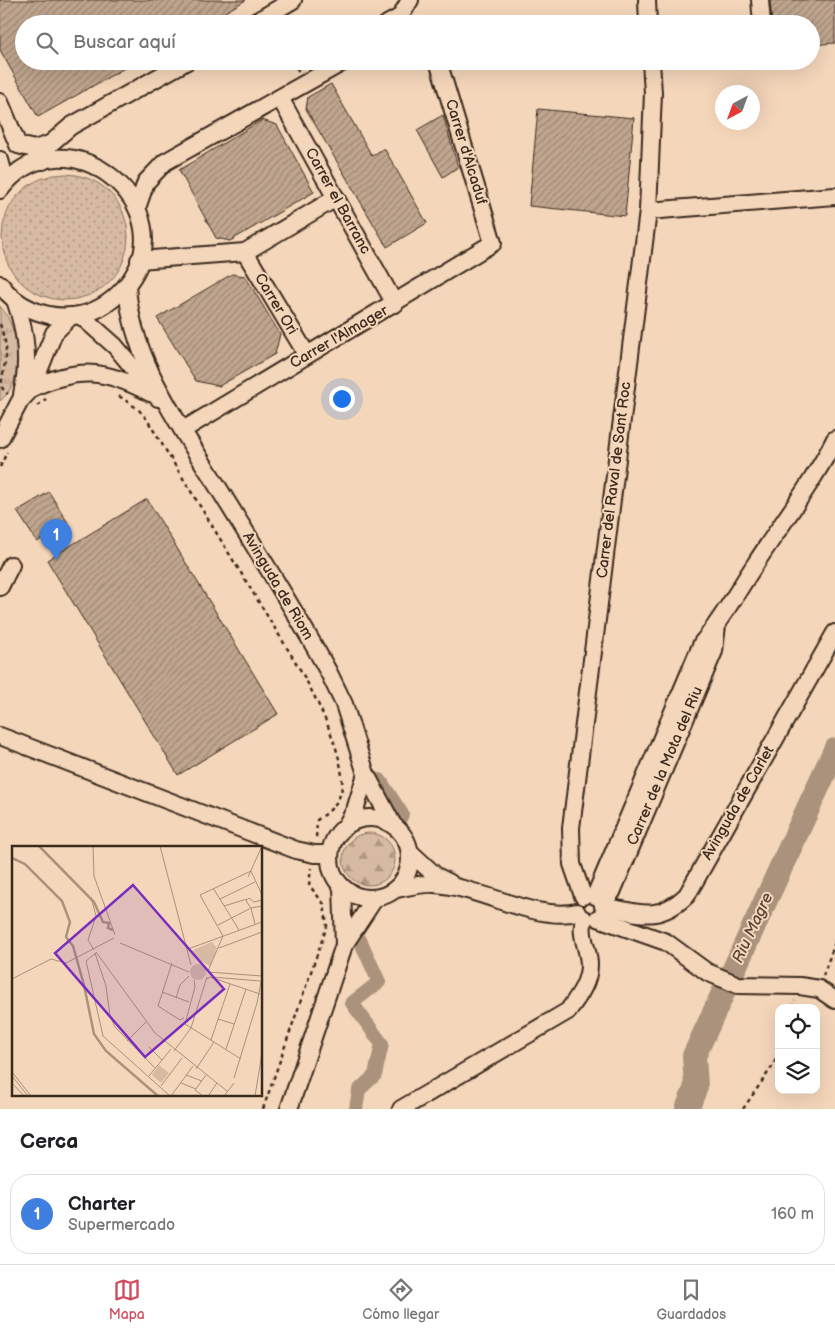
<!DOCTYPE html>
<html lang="es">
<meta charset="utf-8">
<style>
body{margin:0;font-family:"Balsamiq Sans",sans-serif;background:#f6f6f6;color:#202124}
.controls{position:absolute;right:15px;bottom:15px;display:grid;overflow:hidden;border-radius:10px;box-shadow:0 5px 20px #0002}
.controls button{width:45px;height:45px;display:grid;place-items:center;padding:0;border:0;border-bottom:1px solid #e0e0e0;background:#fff;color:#202124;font:25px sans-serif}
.compass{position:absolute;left:715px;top:85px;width:45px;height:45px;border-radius:50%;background:#fff;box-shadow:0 5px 20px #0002;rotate:221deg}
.you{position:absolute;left:341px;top:398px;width:18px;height:18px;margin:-12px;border:4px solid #fff;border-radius:50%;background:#1a73e8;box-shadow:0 0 0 8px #1a73e833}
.badge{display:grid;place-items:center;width:32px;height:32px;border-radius:50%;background:#d1495b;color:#fff;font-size:16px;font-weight:700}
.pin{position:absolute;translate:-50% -41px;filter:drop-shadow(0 1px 2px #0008)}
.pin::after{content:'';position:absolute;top:26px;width:18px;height:15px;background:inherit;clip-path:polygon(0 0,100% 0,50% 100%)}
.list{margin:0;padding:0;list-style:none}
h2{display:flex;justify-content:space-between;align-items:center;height:65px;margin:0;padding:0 20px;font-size:21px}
h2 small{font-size:16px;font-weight:400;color:#757577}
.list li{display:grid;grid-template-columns:32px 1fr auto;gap:15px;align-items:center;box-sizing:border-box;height:80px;margin:0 10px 10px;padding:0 10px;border:1px solid #e0e0e0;border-radius:20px}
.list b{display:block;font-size:19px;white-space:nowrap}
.list p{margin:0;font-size:16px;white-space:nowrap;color:#757577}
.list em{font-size:16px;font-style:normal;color:#757577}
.icon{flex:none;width:28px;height:28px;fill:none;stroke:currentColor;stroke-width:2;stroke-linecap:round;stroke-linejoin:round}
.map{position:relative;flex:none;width:835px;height:1109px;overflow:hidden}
.search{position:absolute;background:#fff;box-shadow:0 5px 20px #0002;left:15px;right:15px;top:15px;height:55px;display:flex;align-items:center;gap:12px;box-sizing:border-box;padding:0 18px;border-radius:28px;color:#757577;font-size:19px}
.sheet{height:155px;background:#fff}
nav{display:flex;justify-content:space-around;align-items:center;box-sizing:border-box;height:70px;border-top:1px solid #e0e0e0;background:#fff;font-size:14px;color:#757577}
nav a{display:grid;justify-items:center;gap:2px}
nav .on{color:#d1495b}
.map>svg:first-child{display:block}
.grass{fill:url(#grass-tufts);stroke:#887260}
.forest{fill:url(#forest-firs);stroke:#887260}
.garden{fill:url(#garden-dots);stroke:#887260}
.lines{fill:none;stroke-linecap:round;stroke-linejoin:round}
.canal{stroke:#aa927c;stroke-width:14}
.river{stroke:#aa927c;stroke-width:24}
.building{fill:url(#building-hatch);stroke:#3b2a1e}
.minor-casing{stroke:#3b2a1e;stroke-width:20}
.path{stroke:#3b2a1e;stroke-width:2.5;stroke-dasharray:4 4;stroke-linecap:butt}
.minor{stroke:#f4d6ba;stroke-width:16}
.labels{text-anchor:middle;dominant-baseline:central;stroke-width:4;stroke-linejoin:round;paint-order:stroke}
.street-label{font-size:15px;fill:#3b2a1e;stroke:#f4d6ba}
.water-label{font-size:16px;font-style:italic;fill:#574436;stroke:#f4d6ba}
.inset-river{fill:none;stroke:#aa927c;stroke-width:2.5}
.inset-road{fill:none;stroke:#aa917c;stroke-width:1}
.view{fill:#7b2cbf;fill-opacity:0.15;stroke:#7b2cbf;stroke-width:2.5}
.inset-edge{fill:none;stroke:#3b2a1e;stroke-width:2.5}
</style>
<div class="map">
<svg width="835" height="1109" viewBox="0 0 835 1109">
<defs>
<pattern id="grass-tufts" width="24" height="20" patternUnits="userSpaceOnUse" patternTransform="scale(1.25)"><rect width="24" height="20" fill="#d6baa1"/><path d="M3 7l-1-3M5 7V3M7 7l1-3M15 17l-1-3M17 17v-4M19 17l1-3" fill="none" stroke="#af9783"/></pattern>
<pattern id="forest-firs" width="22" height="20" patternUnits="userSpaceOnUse" patternTransform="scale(1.25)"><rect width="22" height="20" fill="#d6baa1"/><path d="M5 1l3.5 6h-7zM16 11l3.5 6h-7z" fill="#af9783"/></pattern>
<pattern id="garden-dots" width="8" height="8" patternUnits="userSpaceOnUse" patternTransform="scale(1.25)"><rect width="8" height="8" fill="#d6baa1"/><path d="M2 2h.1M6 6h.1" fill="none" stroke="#af9783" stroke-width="1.8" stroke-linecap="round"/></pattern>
<pattern id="building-hatch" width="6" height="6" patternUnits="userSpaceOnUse" patternTransform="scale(1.25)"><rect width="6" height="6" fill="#c0a68f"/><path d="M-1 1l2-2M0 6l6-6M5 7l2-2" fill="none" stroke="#9d8774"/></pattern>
</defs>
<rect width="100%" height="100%" fill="#f4d6ba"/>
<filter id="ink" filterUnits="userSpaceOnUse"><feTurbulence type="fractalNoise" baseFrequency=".02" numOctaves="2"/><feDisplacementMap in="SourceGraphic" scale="10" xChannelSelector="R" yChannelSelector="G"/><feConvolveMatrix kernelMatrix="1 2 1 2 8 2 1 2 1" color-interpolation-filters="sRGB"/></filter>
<g filter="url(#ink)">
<!-- grass -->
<path class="grass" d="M0,306C20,328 26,381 0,401Z"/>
<!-- forest -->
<circle class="forest" cx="369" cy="859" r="26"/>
<!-- garden -->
<circle class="garden" cx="65" cy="237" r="63"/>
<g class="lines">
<!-- canal -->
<g class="canal">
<path d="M380,780L402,814L401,817"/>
<path d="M356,1109L359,1090L375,1075L382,1044L352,1003L379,982L360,940"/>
</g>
<!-- river -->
<path class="river" d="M687,1109L696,1087L694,1056L835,750"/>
</g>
<!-- building -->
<g class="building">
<path d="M0,0H246L204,24H24V61H137L38,117L0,50Z"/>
<path d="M770,0H835V43L811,45V24H772Z"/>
<path d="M331,84L372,156L384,148L427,223L387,247L306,109L308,97Z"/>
<path d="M538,109L634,118L625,216L529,206Z"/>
<path d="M443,115L458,167L443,177L417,130Z"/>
<path d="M262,120L277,125L314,192L230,241L216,238L179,170Z"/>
<path d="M232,274L245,276L280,334L275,354L219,386L196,381L157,318Z"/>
<path d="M49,492L68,523L37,542L17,511Z"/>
<path d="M147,499L278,714L178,775L47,560Z"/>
</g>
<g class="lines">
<!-- minor casing -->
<g class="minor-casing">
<g id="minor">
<path d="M647,0L648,24"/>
<path d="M760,0L762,24"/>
<path d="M252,24L293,0"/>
<path d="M387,24L400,17L410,0"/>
<path d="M280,98L395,304"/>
<path d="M0,102L18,145L34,149L50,144"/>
<path d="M0,160L6,182"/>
<path d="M43,161L45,151L50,144L71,126L187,61"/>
<path d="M0,190C64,104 192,209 125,287C112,302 94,314 73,316C45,319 16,307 0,284"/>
<path d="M137,208L146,182L165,162L345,61"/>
<path d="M648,211L835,196"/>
<path d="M245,252L307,355"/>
<path d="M139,260L245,252L336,198"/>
<path d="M127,285C131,359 178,422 216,484C254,546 294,608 329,673L344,704L366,774L393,825"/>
<path d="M15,300C26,331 30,362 22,394"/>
<path d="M80,315L115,346L158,398"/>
<path d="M32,388C78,367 105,369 150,393"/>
<path d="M183,430L493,243L438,61"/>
<path d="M0,439L20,401L32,388L54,333L71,316"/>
<path d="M0,587L11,565"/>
<path d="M0,736L296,850L314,854H329"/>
<circle cx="370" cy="858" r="40"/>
<path d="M346,826L355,810L366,774"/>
<path d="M410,852L436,876L450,883"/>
<path d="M342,887L344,945"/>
<path d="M396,889C408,887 422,883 434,884C479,886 534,922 577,912"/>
<path d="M583,896L572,864L571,828L648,211L653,93L651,61"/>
<path d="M595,896L702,643C723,618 738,590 756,563C783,521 813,483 835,439"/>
<path d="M602,902L612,892L714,651L717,625"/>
<path d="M603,906C639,913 658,923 687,895L835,633"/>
<path d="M598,918L666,942L707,972L738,985L800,986L819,989L835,1000"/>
<path d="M289,1109L344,945L375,898"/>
<path d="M401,1109L568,1011C578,997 589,983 589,965C589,949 579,936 584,919"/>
</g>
</g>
<!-- path -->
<g class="path">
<path d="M292,61L299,72"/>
<path d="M0,324L6,345V357L1,385L4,391L8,394"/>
<path d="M119,396L138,409L146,418L298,666C314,693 349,761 341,792C337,805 328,813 317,820L316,840"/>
<path d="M37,406L46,399"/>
<path d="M0,467L7,452"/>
<path d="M823,976L835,942"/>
<path d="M793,1008L795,1000"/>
<path d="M263,1109L327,926L324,904L309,885L311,868"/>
<path d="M743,1109L774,1064L779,1050"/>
</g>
<!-- minor -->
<use href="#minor" class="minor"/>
</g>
</g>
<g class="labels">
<!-- street labels -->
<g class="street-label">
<text transform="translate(466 152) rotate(73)">Carrer d'Alcaduf</text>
<text transform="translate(338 201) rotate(61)">Carrer el Barranc</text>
<text transform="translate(276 304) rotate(59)">Carrer Ori</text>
<text transform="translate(339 337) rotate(-30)">Carrer l'Almager</text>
<text transform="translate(614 480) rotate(-83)">Carrer del Raval de Sant Roc</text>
<text transform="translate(278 586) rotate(59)">Avinguda de Riom</text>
<text transform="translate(665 766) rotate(-67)">Carrer de la Mota del Riu</text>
<text transform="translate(738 803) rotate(-60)">Avinguda de Carlet</text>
</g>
<!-- water labels -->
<g class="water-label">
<text transform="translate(753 928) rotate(-65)">Riu Magre</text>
</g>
</g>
<!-- overview -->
<g transform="translate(12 846)">
<rect width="250" height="250" fill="#f4d6ba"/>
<path d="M200,96L205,102L198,120L182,111L179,105ZM147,219L157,227L149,237L140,229Z" fill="#d6baa1"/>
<path d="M178 126a8 8 0 1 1 16 0a8 8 0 1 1-16 0Z" fill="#d6baa1"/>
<path class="inset-river" d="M27,0L82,56L91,76L97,77L96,82L101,84M0,12L13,18L50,55L58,76L54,91L61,100L72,139L82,188L94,205L146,250"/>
<path class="inset-road" d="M81,0L82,30L103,89M148,0L179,119M236,31L250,0M201,42L227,84M79,51L84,70L76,94L82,104M208,53L243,36M250,54L242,56L237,52L234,55L239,62L250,60M212,60L235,53M206,79L239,62L243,78M211,90L188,49L239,25L250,49M108,97L177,126M207,102L250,86M176,103L250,76M84,106L143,187L215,245M83,107L94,140L98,170L103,181L143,222M84,107L74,115L91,190L158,250M160,117L146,160L168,174L172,172M196,125L211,90M196,126L250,130M200,131L248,135M0,133L39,113L54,117L102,92M195,133L198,131L248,148M182,134L183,141L173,178L229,213M150,146L177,156M164,152L168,139L177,130M206,173L222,178M199,194L218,138M115,195L134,176M137,201L150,214M214,203L234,143M162,205L179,182L195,131M184,223L202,196M0,226L19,250M174,229L190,235M0,230L16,250M137,230L159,203M222,232L245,157L250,131M0,237L12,250M169,237L184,243M149,240L170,212M159,250L181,220M191,250L183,244L194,229M196,250L205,237M212,250L222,237M243,250L250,207"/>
<path class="view" d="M121,39L212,143L133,211L43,107Z"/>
<rect width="250" height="250" class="inset-edge"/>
</g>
</svg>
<div class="controls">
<button><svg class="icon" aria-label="locate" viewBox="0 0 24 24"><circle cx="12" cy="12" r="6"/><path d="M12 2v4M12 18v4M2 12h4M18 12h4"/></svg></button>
<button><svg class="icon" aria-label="layers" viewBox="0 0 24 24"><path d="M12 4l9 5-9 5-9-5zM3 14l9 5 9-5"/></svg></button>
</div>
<svg class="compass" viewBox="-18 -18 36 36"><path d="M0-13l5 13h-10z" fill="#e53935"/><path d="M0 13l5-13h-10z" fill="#757577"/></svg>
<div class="you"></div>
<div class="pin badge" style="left:56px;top:560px;background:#3f7fe0">1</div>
<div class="search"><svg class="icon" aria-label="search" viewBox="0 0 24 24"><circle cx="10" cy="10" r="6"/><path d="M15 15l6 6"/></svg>Buscar aquí</div>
</div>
<section class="sheet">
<h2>Cerca<small></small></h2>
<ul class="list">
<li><span class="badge" style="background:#3f7fe0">1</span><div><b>Charter</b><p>Supermercado</p></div><em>160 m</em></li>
</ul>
</section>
<nav>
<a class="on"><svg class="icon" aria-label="map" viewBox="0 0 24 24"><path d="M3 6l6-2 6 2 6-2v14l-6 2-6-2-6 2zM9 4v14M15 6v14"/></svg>Mapa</a>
<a><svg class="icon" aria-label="directions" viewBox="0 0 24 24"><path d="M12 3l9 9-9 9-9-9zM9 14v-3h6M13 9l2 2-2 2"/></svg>Cómo llegar</a>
<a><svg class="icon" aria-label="saved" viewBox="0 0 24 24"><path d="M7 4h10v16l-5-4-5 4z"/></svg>Guardados</a>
</nav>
